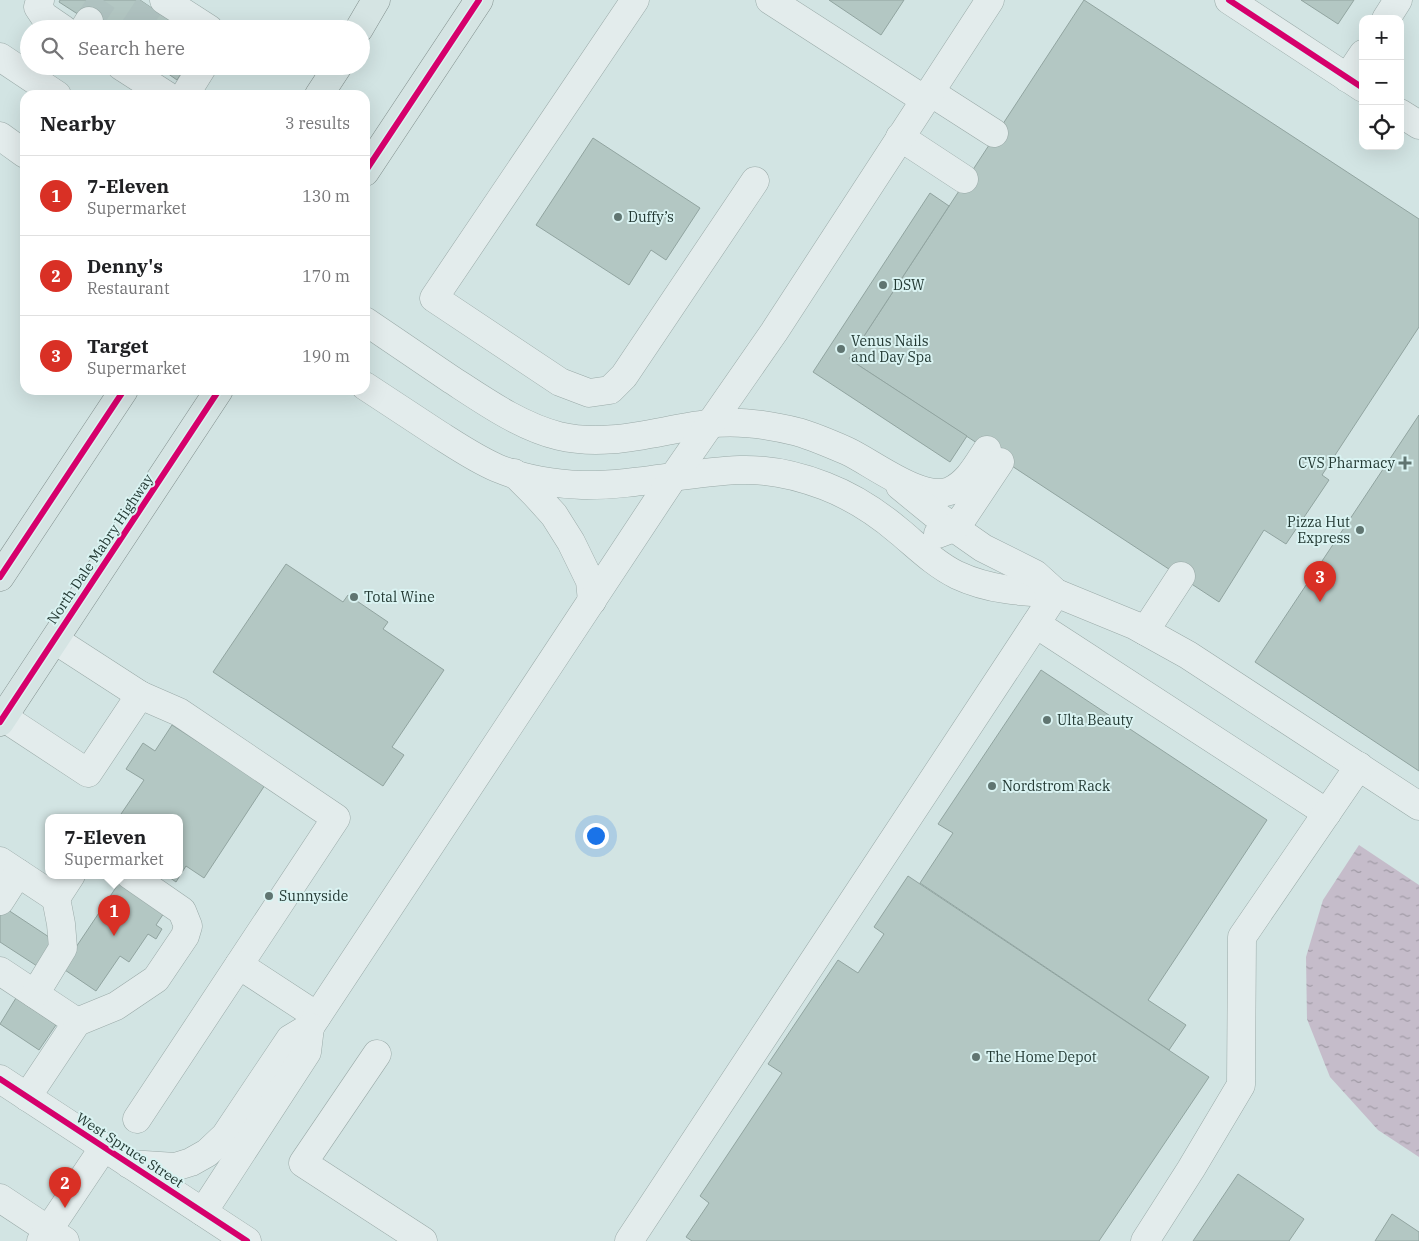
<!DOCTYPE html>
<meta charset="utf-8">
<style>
body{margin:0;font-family:"IBM Plex Serif",serif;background:#f6f6f6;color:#202124}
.controls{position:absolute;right:15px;top:15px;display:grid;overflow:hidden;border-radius:10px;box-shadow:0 5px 20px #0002}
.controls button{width:45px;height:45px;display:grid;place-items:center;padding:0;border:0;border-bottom:1px solid #e0e0e0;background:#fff;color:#202124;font:25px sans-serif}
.you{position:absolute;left:595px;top:835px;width:18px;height:18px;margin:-12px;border:4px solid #fff;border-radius:50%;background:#1a73e8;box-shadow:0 0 0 8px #1a73e833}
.badge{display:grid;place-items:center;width:32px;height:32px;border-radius:50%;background:#d93025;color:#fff;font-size:16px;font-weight:700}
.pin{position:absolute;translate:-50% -41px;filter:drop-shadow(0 1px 2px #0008)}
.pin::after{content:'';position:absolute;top:26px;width:18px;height:15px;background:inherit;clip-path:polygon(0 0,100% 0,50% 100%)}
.popup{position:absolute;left:45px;top:814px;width:138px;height:65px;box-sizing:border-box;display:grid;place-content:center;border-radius:10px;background:#fff;filter:drop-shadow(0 1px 4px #0005);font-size:16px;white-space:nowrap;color:#757577}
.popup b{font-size:19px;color:#202124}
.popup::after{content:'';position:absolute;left:50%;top:100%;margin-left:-10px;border:10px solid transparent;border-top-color:#fff}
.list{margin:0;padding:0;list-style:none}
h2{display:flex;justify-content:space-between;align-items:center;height:65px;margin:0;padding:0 20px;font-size:21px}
h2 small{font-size:16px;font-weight:400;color:#757577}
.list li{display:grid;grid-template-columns:32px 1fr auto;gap:15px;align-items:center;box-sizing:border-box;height:80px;padding:0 20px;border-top:1px solid #e0e0e0}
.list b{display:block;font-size:19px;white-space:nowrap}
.list p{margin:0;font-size:16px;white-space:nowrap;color:#757577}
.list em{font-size:16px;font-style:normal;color:#757577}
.icon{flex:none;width:28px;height:28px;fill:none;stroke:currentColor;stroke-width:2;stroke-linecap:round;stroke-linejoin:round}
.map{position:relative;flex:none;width:1419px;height:1241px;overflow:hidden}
.search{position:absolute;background:#fff;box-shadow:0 5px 20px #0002;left:20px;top:20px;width:350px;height:55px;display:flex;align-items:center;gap:12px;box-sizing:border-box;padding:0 18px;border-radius:28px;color:#757577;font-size:19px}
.panel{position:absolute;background:#fff;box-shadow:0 5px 20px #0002;left:20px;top:90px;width:350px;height:305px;border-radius:15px}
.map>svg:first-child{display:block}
.water{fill:url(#water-ripples)}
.building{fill:#b3c7c3;stroke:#91a4a0}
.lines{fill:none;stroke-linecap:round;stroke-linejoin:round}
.minor-tunnel{stroke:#afc2c0;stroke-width:28;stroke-dasharray:28 14;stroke-linecap:butt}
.minor-casing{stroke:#9aaaa8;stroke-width:29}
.major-casing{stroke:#818f8d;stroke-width:29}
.minor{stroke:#e3ecec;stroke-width:28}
.major{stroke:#d5e4e3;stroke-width:28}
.cycleway-casing{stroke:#daf3f2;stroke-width:9}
.cycleway{stroke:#d6006c;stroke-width:6}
.poi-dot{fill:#607571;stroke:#daf3f2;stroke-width:2}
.labels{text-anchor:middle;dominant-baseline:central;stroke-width:4;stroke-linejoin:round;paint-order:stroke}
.poi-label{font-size:14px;fill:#233933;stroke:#daf3f2;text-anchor:start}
.street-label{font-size:14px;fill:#233933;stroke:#daf3f2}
</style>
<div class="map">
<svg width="1419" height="1241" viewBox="0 0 1419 1241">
<defs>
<pattern id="water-ripples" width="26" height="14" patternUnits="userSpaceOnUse" patternTransform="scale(1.25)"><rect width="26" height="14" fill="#c5bcca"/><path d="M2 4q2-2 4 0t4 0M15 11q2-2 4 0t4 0" fill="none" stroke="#a09aa5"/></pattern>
</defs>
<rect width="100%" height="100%" fill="#d2e4e3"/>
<!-- water -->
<path class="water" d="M1359,845L1419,885V1157L1378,1130L1330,1077L1307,1019L1306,957L1323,900Z"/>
<!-- building -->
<g class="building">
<path d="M60,0H140L183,29H101L59,2Z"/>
<path d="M829,0H904L881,35Z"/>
<path d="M1084,0L1419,219V327L1322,475L1329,480L1286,544L1264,530L1219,602L849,359Z"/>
<path d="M1301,0H1354L1338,24Z"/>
<path d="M157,66H186L177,80Z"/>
<path d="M593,138L700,208L666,260L651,250L629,285L536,225Z"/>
<path d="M930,193L949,206L849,359L967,436L950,462L813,372Z"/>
<path d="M1419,415V771L1255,662Z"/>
<path d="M286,564L343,602L348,595L388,622L383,629L444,670L392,747L404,755L383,786L213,672Z"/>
<path d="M1041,670L1267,820L1148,1000L1186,1025L1169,1050L920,883L953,833L938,824Z"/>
<path d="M172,725L265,785L204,878L186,866L176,882L166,875H179V817H119L144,780L126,769L143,743L155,751Z"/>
<path d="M908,876L1209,1077L1099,1241H692L686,1237L709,1203L700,1196L782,1073L768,1064L838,960L858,973L884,934L874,927Z"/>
<path d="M121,880L166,910L156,925L162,929L156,939L148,934L129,962L120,956L96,991L62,968Z"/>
<path d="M2,906L55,941L37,966L0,942V908Z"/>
<path d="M16,998L56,1025L39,1050L0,1024Z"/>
<path d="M1238,1174L1304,1219L1289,1241H1193Z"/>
<path d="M1392,1214L1419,1232V1241H1375Z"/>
</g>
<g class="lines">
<!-- minor-tunnel -->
<g class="minor-tunnel">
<path d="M89,21L103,0"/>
<path d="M134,29L149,6"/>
<path d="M159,67V66"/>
</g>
<!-- minor casing -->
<g class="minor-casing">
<g id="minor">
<path d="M40,0L38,7L44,16L63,29"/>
<path d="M164,0L209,29"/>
<path d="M635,0L434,298L560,382L589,393L610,390L624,376L755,181"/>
<path d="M770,0L925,100"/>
<path d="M1229,0L1363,88"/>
<path d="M1386,19L1398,0"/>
<path d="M84,29L89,21"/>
<path d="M0,57L57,95"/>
<path d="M121,66L166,95"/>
<path d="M1347,78L1363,54"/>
<path d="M930,92L994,133"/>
<path d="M185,95L203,66"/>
<path d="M1400,113L1419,125"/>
<path d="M0,136L25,154"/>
<path d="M900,137L964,179"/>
<path d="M365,321C393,340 421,359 449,378C483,400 519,426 559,436C610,448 658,430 708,424C736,420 770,425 798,432C815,437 831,444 847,451C873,463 921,502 950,491C968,483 977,465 987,450"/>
<path d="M365,386C389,402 414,418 438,434C457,446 476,459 497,468C523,479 554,484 582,485C635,486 687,472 740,470C769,469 799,476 825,486C851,496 879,514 900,532C918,547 935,564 957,575C989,590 1022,592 1056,593"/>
<path d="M514,473L535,494L554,515L571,542L590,581L592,601"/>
<path d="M900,486L933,513L983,548L1035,574L1056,593L1134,625L1188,655L1419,806"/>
<path d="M938,534L954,528L964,516L1000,462"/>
<path d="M1036,624L1327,813"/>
<path d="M1145,631L1181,576"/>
<path d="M55,640L140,695L179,712L336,818L137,1119"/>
<path d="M3,717L88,773L140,695"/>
<path d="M0,861L56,898"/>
<path d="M0,901L18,873"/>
<path d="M239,965L317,1016"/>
<path d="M0,971L77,1022L27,1097"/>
<path d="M35,994L63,948L61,924L56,898L71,875"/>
<path d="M77,1022L116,1006L156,979L185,936L188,926L182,911L130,875"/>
<path d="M377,1054L303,1163L423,1241"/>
<path d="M0,1079L247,1241"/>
<path d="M129,1164L175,1167L191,1162L207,1153L225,1136L290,1039L310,1027L674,476L774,332L990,0"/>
<path d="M0,1198L65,1241"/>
<path d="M203,1212L307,1052L310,1027"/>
<path d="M41,1241L104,1147"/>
<path d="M629,1241L1056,593"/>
<path d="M1145,1241L1191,1169L1241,1085L1242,937L1359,766"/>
</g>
</g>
<!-- major casing -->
<g class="major-casing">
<g id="major">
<path d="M359,29L376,0"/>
<path d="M319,95L338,66"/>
<path d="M365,172L479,0"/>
<path d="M0,577L124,390"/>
<path d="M0,722L219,390"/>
</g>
</g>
<!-- minor -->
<use href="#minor" class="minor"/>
<!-- major -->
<use href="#major" class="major"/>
<!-- cycleway casing -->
<g class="cycleway-casing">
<g id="cycleway">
<path d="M1229,0L1363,88"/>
<path d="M365,172L479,0"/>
<path d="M0,577L124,390"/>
<path d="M0,722L219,390"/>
<path d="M0,1079L247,1241"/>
</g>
</g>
<!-- cycleway -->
<use href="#cycleway" class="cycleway"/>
</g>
<!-- markers -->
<g class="poi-dot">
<circle cx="618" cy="217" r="5"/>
<circle cx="883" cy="285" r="5"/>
<circle cx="841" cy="349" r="5"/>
<path d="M1402.5 455.5h5v5h5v5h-5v5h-5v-5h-5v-5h5z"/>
<circle cx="1360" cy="530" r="5"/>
<circle cx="354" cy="597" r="5"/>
<circle cx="1047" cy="720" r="5"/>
<circle cx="992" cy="786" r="5"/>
<circle cx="269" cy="896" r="5"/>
<circle cx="976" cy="1057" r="5"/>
</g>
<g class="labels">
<!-- poi labels -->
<g class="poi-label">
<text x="628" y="217">Duffy’s</text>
<text x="893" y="285">DSW</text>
<text x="851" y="341">Venus Nails<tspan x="851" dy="16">and Day Spa</tspan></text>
<text x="1395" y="463" text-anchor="end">CVS Pharmacy</text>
<text x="1350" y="522" text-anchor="end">Pizza Hut<tspan x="1350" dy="16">Express</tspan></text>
<text x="364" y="597">Total Wine</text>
<text x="1057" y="720">Ulta Beauty</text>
<text x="1002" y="786">Nordstrom Rack</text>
<text x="279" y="896">Sunnyside</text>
<text x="986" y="1057">The Home Depot</text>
</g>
<!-- street labels -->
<g class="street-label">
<text transform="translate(100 549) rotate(-56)">North Dale Mabry Highway</text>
<text transform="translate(130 1150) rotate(33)">West Spruce Street</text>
</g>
</g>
</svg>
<div class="controls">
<button>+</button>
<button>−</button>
<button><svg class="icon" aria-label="locate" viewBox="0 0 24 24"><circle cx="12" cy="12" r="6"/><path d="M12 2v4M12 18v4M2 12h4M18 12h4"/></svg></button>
</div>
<div class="you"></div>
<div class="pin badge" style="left:114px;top:936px">1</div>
<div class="popup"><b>7-Eleven</b>Supermarket</div>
<div class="pin badge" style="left:65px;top:1208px">2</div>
<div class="pin badge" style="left:1320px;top:602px">3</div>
<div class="search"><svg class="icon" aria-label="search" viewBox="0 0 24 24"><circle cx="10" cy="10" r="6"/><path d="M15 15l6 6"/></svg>Search here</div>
<section class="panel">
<h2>Nearby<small>3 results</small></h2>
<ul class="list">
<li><span class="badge">1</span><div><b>7-Eleven</b><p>Supermarket</p></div><em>130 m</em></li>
<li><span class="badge">2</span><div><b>Denny's</b><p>Restaurant</p></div><em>170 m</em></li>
<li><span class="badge">3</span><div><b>Target</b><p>Supermarket</p></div><em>190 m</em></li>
</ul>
</section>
</div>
